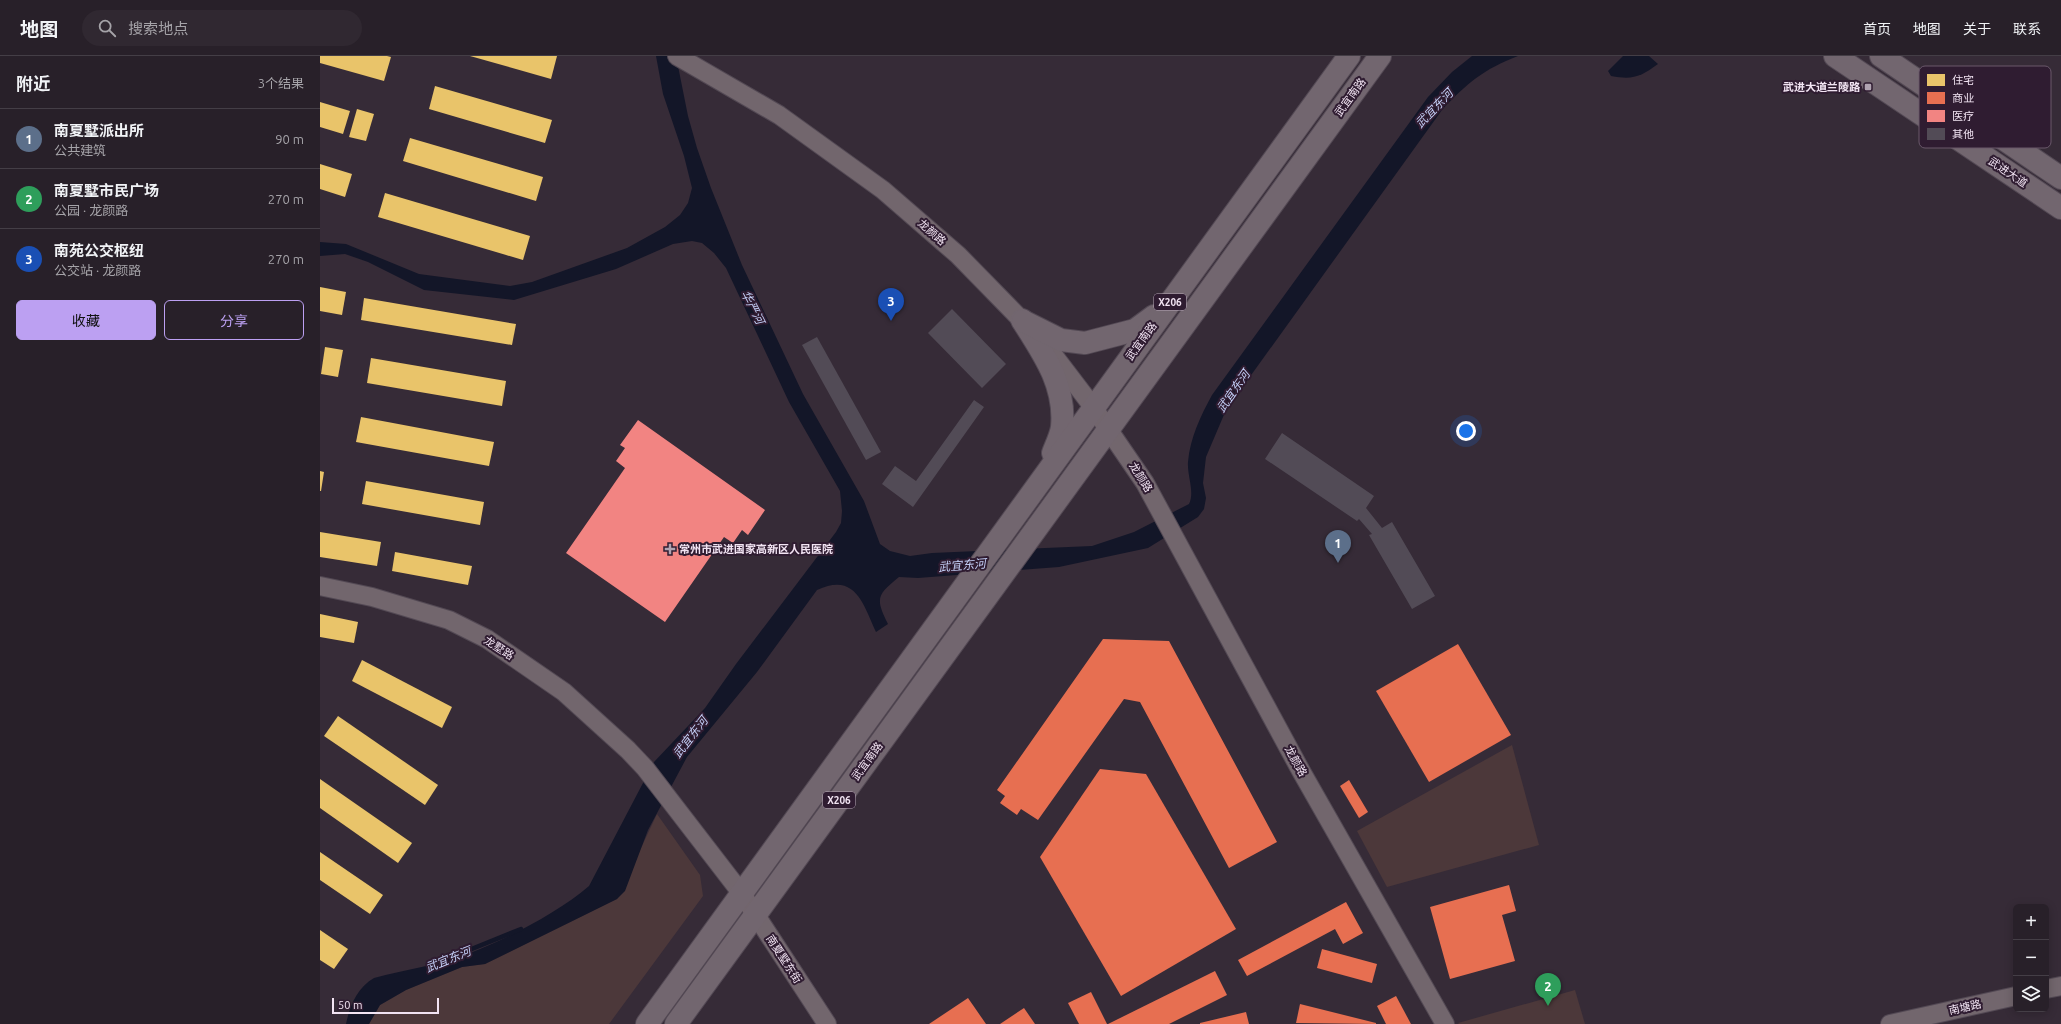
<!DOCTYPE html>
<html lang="zh">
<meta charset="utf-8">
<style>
body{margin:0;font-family:Ubuntu,"Noto Sans SC",sans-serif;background:#302831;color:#f1f3f6}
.controls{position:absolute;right:12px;bottom:12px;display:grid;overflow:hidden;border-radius:6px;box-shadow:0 2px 10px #0003}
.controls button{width:36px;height:36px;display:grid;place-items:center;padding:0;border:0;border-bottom:1px solid #443e46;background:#282029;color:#f1f3f6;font:20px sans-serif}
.scale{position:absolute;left:12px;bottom:10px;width:107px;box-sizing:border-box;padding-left:4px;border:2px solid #f2e4f3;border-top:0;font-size:11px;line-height:14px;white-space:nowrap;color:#f2e4f3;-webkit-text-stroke:3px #2f1c31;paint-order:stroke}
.you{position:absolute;left:1146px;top:375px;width:14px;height:14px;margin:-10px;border:3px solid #fff;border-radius:50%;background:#1a73e8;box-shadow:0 0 0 6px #1a73e833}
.badge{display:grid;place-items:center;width:26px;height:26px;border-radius:50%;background:#bca0f2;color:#fff;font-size:13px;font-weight:700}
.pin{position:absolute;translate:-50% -33px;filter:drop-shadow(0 1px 2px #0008)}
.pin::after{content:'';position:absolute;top:21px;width:14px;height:12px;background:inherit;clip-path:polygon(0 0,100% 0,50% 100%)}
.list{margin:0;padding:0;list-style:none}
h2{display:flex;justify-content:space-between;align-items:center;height:52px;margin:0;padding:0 16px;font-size:17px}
h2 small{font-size:13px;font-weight:400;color:#a5a3a8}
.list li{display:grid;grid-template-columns:26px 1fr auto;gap:12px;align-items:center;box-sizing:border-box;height:60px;padding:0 16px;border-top:1px solid #443e46}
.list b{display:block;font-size:15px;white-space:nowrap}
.list p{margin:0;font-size:13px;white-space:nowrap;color:#a5a3a8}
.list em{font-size:13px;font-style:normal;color:#a5a3a8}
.actions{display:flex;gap:8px;padding:12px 16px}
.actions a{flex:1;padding:9px 0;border:1px solid #bca0f2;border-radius:6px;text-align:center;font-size:14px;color:#bca0f2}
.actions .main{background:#bca0f2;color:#111}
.icon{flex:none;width:22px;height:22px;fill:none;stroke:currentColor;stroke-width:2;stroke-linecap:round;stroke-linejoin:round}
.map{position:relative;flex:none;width:1741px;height:968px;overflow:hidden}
header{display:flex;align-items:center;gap:24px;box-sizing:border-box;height:56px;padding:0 20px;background:#282029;border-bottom:1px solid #443e46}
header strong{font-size:19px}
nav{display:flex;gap:22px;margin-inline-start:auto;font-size:14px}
.search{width:280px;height:36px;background:#302831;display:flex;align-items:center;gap:10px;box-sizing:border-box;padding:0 14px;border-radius:22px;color:#a5a3a8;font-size:15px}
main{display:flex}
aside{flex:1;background:#282029}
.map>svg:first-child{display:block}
.green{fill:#4c383a}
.water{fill:#131628}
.homes{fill:#e9c46a}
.shops{fill:#e76f51}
.health{fill:#f28482}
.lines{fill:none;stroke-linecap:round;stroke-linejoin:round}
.stream{stroke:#131628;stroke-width:4.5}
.building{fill:#524b56}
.tertiary-casing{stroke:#534954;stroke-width:20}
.primary-casing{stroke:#534954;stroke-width:24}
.tertiary{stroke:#72666d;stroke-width:18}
.primary{stroke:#72666f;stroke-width:22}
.poi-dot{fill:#b0a3b1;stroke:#2f1c31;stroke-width:1.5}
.labels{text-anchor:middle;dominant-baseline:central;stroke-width:4;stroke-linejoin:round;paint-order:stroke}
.shield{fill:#2f1c31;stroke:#b8a8b9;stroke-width:1}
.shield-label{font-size:10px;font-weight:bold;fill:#f2e4f3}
.poi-label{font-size:11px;font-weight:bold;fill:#f2e4f3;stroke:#2f1c31;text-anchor:end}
.street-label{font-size:11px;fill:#f2e4f3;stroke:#2f1c31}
.water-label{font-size:12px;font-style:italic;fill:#c4cff7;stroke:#2f1c31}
.key{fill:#2f1c31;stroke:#6a586b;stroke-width:1}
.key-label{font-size:11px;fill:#f2e4f3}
</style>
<header>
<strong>地图</strong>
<div class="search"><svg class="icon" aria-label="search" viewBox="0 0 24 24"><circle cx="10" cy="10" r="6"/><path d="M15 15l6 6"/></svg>搜索地点</div>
<nav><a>首页</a><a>地图</a><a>关于</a><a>联系</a></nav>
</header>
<main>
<aside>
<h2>附近<small>3个结果</small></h2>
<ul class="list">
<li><span class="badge" style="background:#5c6f8a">1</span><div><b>南夏墅派出所</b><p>公共建筑</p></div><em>90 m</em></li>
<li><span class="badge" style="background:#2e9e5b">2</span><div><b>南夏墅市民广场</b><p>公园 · 龙颜路</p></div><em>270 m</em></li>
<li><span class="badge" style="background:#1a4fb4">3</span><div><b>南苑公交枢纽</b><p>公交站 · 龙颜路</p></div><em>270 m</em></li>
</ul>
<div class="actions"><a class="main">收藏</a><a>分享</a></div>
</aside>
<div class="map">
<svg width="1741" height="968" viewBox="0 0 1741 968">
<rect width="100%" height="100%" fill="#362b37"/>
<!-- green -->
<g class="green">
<path d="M1192,689L1219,789L1067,831L1037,775Z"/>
<path d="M337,758L380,819L383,840L289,968H49L60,949L86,934L142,911L165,908L297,843Z"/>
<path d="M1255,934L1265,968H1139L1138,967Z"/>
</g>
<!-- water -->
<g class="water">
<path d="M336,0H356L368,60L377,92L391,132L422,209L483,338L544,445L560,488L570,495L590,500L612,497L772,490L814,476L869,448C875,436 867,420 868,406C870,382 881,359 892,339L1108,41L1132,16L1152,0H1198C1164,13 1147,27 1122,54L906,354L886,401L883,427L886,442L884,453L878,461L828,492L739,511L598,522L579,521C557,539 555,542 568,568L556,576C543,547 535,516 497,534L437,616L367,701L328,774L305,835L297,843L165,908L142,911L86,934L60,949L49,968H26C30,949 37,932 54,922C84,914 122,908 150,897C187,883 239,856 269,830L334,706L385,652L416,608L516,476L521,467L522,455L520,435L469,346L406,212L394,197L382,187L372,185L353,188L296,213L194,244L104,234L48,206L25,198L0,200V186L26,188L99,218L190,230L212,226L307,192L345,171L360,159L368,147L372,132L364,100L343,38Z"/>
<path d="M1303,0H1329L1338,8C1320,21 1313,24 1291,20L1288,15Z"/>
</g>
<!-- homes -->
<g class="homes">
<path d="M0,0H67L71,1L64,25L0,7Z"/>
<path d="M150,0H237L231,23Z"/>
<path d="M115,30L232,64L225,87L109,53Z"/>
<path d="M0,46L30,55L23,78L0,71Z"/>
<path d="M37,53L54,58L46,85L29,81Z"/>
<path d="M90,82L223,121L216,145L83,105Z"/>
<path d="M0,108L32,118L25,141L0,133Z"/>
<path d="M65,137L210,180L203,204L58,161Z"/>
<path d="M0,231L26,236L22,259L0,255Z"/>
<path d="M44,242L196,268L192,289L41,264Z"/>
<path d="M5,291L23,294L18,321L1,318Z"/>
<path d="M51,302L186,325L182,350L47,327Z"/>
<path d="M41,361L174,386L169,410L36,386Z"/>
<path d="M0,415L4,416L1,435H0Z"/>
<path d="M46,425L164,446L160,469L42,448Z"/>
<path d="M0,476L61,486L57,510L0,501Z"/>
<path d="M75,496L152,510L148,529L72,515Z"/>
<path d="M0,558L38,566L34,587L0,581Z"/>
<path d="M42,604L132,651L122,672L32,625Z"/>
<path d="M18,660L118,729L105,749L4,680Z"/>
<path d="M0,723L92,787L78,807L0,752Z"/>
<path d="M0,796L63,839L50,858L0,824Z"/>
<path d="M0,874L28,893L14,913L0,904Z"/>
</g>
<!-- shops -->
<g class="shops">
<path d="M783,583L849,585L957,786L909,812L820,646L804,643L718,764L701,753L697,759L680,747L685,740L677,734Z"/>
<path d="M1138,588L1191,679L1109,726L1056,635Z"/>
<path d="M780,713L826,718L916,873L801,940L720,801Z"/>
<path d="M1029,724L1048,756L1039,762L1020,730Z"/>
<path d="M1189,829L1196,855L1182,859L1195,905L1130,923L1110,851Z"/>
<path d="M1026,846L1043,877L1023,888L1015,873L927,920L918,904Z"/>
<path d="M1002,893L1057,908L1052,927L997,912Z"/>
<path d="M895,915L907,939L849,968H788Z"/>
<path d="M771,936L787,968H759L748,947Z"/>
<path d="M1076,940L1091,968H1066L1057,950Z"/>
<path d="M648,942L666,968H609Z"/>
<path d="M980,948L1056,967V968L976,967Z"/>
<path d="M704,952L715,968H680Z"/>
<path d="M926,956L929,968H880V967Z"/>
</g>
<!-- health -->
<path class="health" d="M318,364L445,454L428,479L422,474L413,487L404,481L345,566L246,497L305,412L296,405L305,392L300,389Z"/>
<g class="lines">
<!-- stream -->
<path class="stream" d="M122,905L201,873"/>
</g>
<!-- building -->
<g class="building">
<path d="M632,253L686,308L662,332L608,277Z"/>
<path d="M497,281L561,396L546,404L482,289Z"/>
<path d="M654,344L664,351L593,451L562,428L575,410L596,425Z"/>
<path d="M962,377L1054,440L1046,452L1062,472L1072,466L1115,540L1092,553L1049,479L1052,478L1039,463L1037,465L945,403Z"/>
</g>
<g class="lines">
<!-- tertiary casing -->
<g class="tertiary-casing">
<g id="tertiary">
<path d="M357,0L459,59L563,134L638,199L725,288L773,351L825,427L981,715L1125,968"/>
<path d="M0,530L52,541L129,564L167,583L244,636L308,694L325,712L422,838L507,968"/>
<path d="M1726,933L1741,930"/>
<path d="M1570,968L1696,940"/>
</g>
</g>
<!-- primary casing -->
<g class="primary-casing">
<g id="primary">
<path d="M1515,0L1741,152"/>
<path d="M1561,0L1741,122"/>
<path d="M702,264C723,297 746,329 742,371C741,379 736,389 733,397"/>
<path d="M703,265L741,284L765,287L815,274L834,260"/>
<path d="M327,968L1029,0"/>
<path d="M356,968L1060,0"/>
</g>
</g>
<!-- tertiary -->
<use href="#tertiary" class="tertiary"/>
<!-- primary -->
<use href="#primary" class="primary"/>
</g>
<!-- markers -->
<g class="poi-dot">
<rect x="1544" y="27" width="8" height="8" rx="2"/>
<path d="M348 487h4v4h4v4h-4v4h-4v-4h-4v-4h4z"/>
</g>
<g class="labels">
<!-- shield labels -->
<g class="shield">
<rect x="834" y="238" width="32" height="16" rx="3"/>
<rect x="503" y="736" width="32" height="16" rx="3"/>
</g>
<g class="shield-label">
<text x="850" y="246">X206</text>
<text x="519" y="744">X206</text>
</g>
<!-- poi labels -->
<g class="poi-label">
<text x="1540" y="31">武进大道兰陵路</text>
<text x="359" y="493" text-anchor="start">常州市武进国家高新区人民医院</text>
</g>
<!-- street labels -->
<g class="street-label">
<text transform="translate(1030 41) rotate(-54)">武宜南路</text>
<text transform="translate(1688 116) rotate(34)">武进大道</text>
<text transform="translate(612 176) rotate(41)">龙颜路</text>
<text transform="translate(821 285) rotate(-54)">武宜南路</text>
<text transform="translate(821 421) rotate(58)">龙颜路</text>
<text transform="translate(179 592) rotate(33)">龙墅路</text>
<text transform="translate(547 705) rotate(-54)">武宜南路</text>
<text transform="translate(976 705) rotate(61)">龙颜路</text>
<text transform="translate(464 903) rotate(57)">南夏墅东街</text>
<text transform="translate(1645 951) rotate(-13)">南塘路</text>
</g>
<!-- water labels -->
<g class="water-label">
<text transform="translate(1114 52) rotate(-46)">武宜东河</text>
<text transform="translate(433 251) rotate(63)">华严河</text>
<text transform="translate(913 335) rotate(-55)">武宜东河</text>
<text transform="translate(642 509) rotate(-5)">武宜东河</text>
<text transform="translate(370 681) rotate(-52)">武宜东河</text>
<text transform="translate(128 903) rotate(-22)">武宜东河</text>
</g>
</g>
<!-- legend -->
<rect x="1599" y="10" width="132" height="82" rx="6" class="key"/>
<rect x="1607" y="18" width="18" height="12" fill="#e9c46a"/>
<rect x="1607" y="36" width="18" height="12" fill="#e76f51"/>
<rect x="1607" y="54" width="18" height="12" fill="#f28482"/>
<rect x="1607" y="72" width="18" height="12" fill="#524b56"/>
<g class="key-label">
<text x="1632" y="28">住宅</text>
<text x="1632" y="46">商业</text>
<text x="1632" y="64">医疗</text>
<text x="1632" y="82">其他</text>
</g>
</svg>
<div class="controls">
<button>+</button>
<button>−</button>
<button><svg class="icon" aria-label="layers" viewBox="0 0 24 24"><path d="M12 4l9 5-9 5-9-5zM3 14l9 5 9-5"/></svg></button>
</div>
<div class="scale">50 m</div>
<div class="you"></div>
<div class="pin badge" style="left:1018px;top:507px;background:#5c6f8a">1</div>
<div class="pin badge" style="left:1228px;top:950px;background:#2e9e5b">2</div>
<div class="pin badge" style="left:571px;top:265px;background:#1a4fb4">3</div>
</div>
</main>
